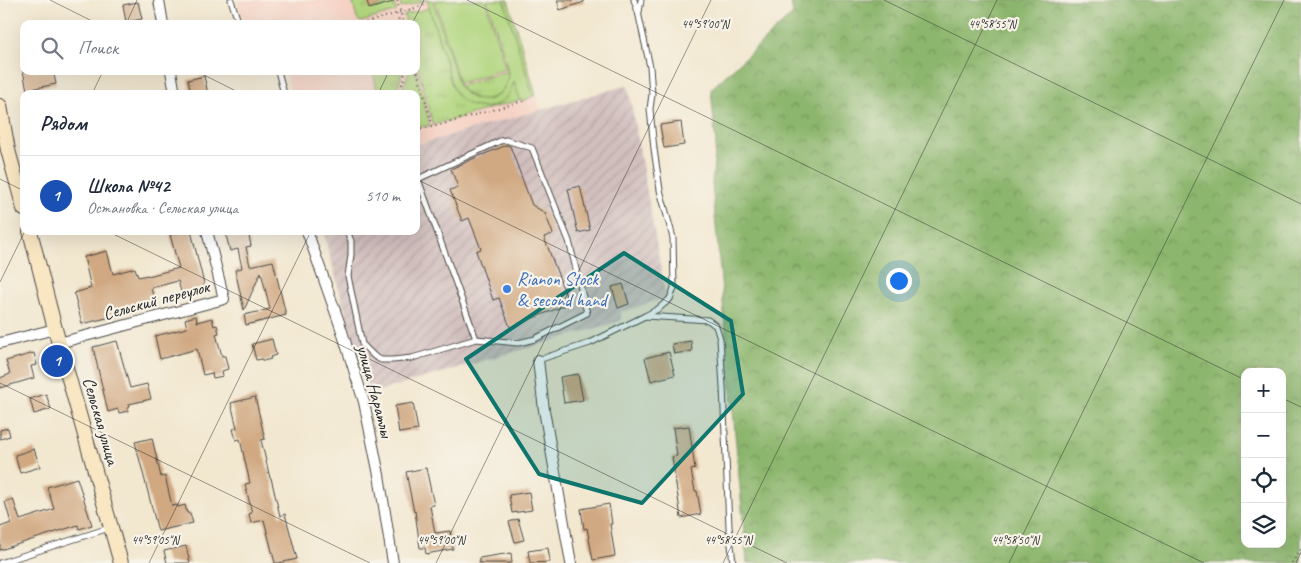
<!DOCTYPE html>
<html lang="ru">
<meta charset="utf-8">
<style>
body{margin:0;font-family:Caveat,sans-serif;background:#f6f6f7;color:#1f2937}
.controls{position:absolute;right:15px;bottom:15px;display:grid;overflow:hidden;border-radius:10px;box-shadow:0 5px 20px #0002}
.controls button{width:45px;height:45px;display:grid;place-items:center;padding:0;border:0;border-bottom:1px solid #e0e1e3;background:#fff;color:#1f2937;font:25px sans-serif}
.you{position:absolute;left:898px;top:280px;width:18px;height:18px;margin:-12px;border:4px solid #fff;border-radius:50%;background:#1a73e8;box-shadow:0 0 0 8px #1a73e833}
.badge{display:grid;place-items:center;width:32px;height:32px;border-radius:50%;background:#c8321e;color:#fff;font-size:16px;font-weight:700}
.pin{position:absolute;translate:-50% -50%;border:2px solid #fff;box-shadow:0 1px 5px #0006}
.list{margin:0;padding:0;list-style:none}
h2{display:flex;justify-content:space-between;align-items:center;height:65px;margin:0;padding:0 20px;font-size:21px}
h2 small{font-size:16px;font-weight:400;color:#747a83}
.list li{display:grid;grid-template-columns:32px 1fr auto;gap:15px;align-items:center;box-sizing:border-box;height:80px;padding:0 20px;border-top:1px solid #e0e1e3}
.list b{display:block;font-size:19px;white-space:nowrap}
.list p{margin:0;font-size:16px;white-space:nowrap;color:#747a83}
.list em{font-size:16px;font-style:normal;color:#747a83}
.icon{flex:none;width:28px;height:28px;fill:none;stroke:currentColor;stroke-width:2;stroke-linecap:round;stroke-linejoin:round}
.map{position:relative;flex:none;width:1301px;height:563px;overflow:hidden}
.search{position:absolute;background:#fff;box-shadow:0 5px 20px #0002;left:20px;top:20px;width:400px;height:55px;display:flex;align-items:center;gap:12px;box-sizing:border-box;padding:0 18px;border-radius:10px;color:#747a83;font-size:19px}
.panel{position:absolute;background:#fff;box-shadow:0 5px 20px #0002;left:20px;top:90px;width:400px;height:145px;border-radius:10px}
.map>svg:first-child{display:block}
.built{fill:#f6d2c4}
.industrial{fill:url(#industrial-furrows)}
.grass{fill:url(#grass-tufts);stroke:#6e8054}
.forest{fill:url(#forest-crowns);stroke:#5c704c;fill-rule:evenodd}
.garden{fill:#b1d57e;stroke:#6e8054}
.building{fill:#d0a881}
.lines{fill:none;stroke-linecap:round;stroke-linejoin:round}
.lane-casing{stroke:#494744;stroke-width:7}
.street-casing{stroke:#494744;stroke-width:12}
.secondary-casing{stroke:#494744;stroke-width:16}
.path{stroke:#494744;stroke-width:2;stroke-dasharray:1 4;stroke-linecap:butt}
.lane{stroke:#fff;stroke-width:5}
.street{stroke:#fff;stroke-width:10}
.secondary{stroke:#f9e7c3;stroke-width:14}
.marked{fill:#0f766e;fill-opacity:0.2;stroke:#0f766e;stroke-width:4;stroke-linejoin:round}
.ticks{fill:none;stroke:#2b2b2b;stroke-width:1;stroke-opacity:0.45}
.shop-dot{fill:#3f7fe0;stroke:#f7f3e8;stroke-width:2}
.labels{text-anchor:middle;dominant-baseline:central;stroke-width:4.5;stroke-linejoin:round;paint-order:stroke}
.shop-label{font-size:18px;fill:#366cbe;stroke:#f7f3e8;text-anchor:start}
.street-label{font-size:18px;fill:#2b2b2b;stroke:#f7f3e8}
.ticks-label{font-size:12px;text-anchor:middle;fill:#2b2b2b;stroke:#f7f3e8;stroke-width:4.5;stroke-linejoin:round;paint-order:stroke}
</style>
<div class="map">
<svg width="1301" height="563" viewBox="0 0 1301 563">
<defs>
<pattern id="industrial-furrows" width="10" height="10" patternUnits="userSpaceOnUse" patternTransform="scale(1.25)"><rect width="10" height="10" fill="#d1bfbe"/><path d="M-1 1l2-2M0 10L10 0M9 11l2-2" fill="none" stroke="#b4a4a3"/></pattern>
<pattern id="grass-tufts" width="24" height="20" patternUnits="userSpaceOnUse" patternTransform="scale(1.25)"><rect width="24" height="20" fill="#b1d57e"/><path d="M3 7l-1-3M5 7V3M7 7l1-3M15 17l-1-3M17 17v-4M19 17l1-3" fill="none" stroke="#98b76d"/></pattern>
<pattern id="forest-crowns" width="20" height="18" patternUnits="userSpaceOnUse" patternTransform="scale(1.25)"><rect width="20" height="18" fill="#8cb66d"/><path d="M2 6a3 3 0 1 1 6 0M12 15a3 3 0 1 1 6 0" fill="none" stroke="#73945a"/></pattern>
</defs>
<rect width="100%" height="100%" fill="#f7f3e8"/>
<filter id="ink" filterUnits="userSpaceOnUse"><feTurbulence type="fractalNoise" baseFrequency=".02" numOctaves="2"/><feDisplacementMap in="SourceGraphic" scale="10" xChannelSelector="R" yChannelSelector="G"/><feConvolveMatrix kernelMatrix="1 2 1 2 8 2 1 2 1" color-interpolation-filters="sRGB"/></filter>
<filter id="wash" filterUnits="userSpaceOnUse"><feTurbulence type="fractalNoise" baseFrequency=".0096" numOctaves="4" result="noise"/><feDisplacementMap in="SourceGraphic" scale="20" xChannelSelector="R" yChannelSelector="G"/><feGaussianBlur stdDeviation="1.12" result="paint"/><feColorMatrix in="noise" values="0 0 0 0 0 0 0 0 0 0 0 0 0 0 0 0 0 1.4 0 .05"/><feComposite in="paint" operator="in"/></filter>
<g filter="url(#wash)">
<rect width="100%" height="100%" fill="#f2e7cf"/>
<!-- built -->
<path class="built" d="M237,0H508L541,110L416,145V94H291L285,71H416V24H249L242,18Z"/>
<!-- industrial -->
<path class="industrial" d="M628,85L666,298L621,312V321L368,394L323,231H416V145Z"/>
<!-- grass -->
<g class="grass">
<path d="M352,0H367L370,9L387,4L386,0H393L397,11L361,22L357,19Z"/>
<path d="M399,0H427L401,8Z"/>
<path d="M504,0H508L536,95L533,96Z"/>
<path d="M429,8C435,27 441,45 446,64C449,74 451,88 459,96C467,106 481,110 494,106C505,102 512,91 514,80L520,100L433,125L416,61V24H406L404,15Z"/>
<path d="M374,71H402L399,84L394,94H378L373,72Z"/>
<path d="M409,71H416L430,126L416,127V94H401Z"/>
<path d="M508,71C508,101 476,109 459,86Z"/>
</g>
<!-- forest -->
<path class="forest" d="M787,0H1301V563H747L712,183L716,144L711,89L793,14L791,2ZM1245,372H1282V544H1245Z"/>
<!-- garden -->
<g class="garden">
<path d="M427,0H433L459,86C465,95 474,101 486,100C498,98 507,88 508,76C508,67 504,57 502,49C497,33 492,16 487,0H504L533,96L523,101L520,100L514,81C511,93 503,104 489,107C478,109 465,105 458,96C451,87 449,74 446,63C440,42 433,21 427,0Z"/>
<path d="M435,0H485L506,69L459,83Z"/>
</g>
<g id="blocks">
<!-- building -->
<g class="building">
<path d="M367,0H393V2L369,9Z"/>
<path d="M557,0H584V2L560,10Z"/>
<path d="M138,2L142,19L126,22L123,5Z"/>
<path d="M23,71H53L56,84L27,90Z"/>
<path d="M204,76L208,94H191L188,80Z"/>
<path d="M681,122L684,145L664,148L660,125Z"/>
<path d="M507,145L510,146L532,205L545,213L553,234L544,237L569,304L510,327L499,298L493,300L476,251L481,249L469,218L462,221L450,190L458,187L451,169L477,157Z"/>
<path d="M580,186L590,230L578,233L568,189Z"/>
<path d="M186,231H191L205,288L182,295L178,281L151,288L156,306L82,324L74,293L91,288L84,257L107,251L113,274L135,268L138,277L148,275V276L179,268L170,235Z"/>
<path d="M225,231H248L251,246L246,247L250,266L273,261L286,315L246,325L244,315L270,309L261,272L244,310L235,270L242,268L238,249L230,251Z"/>
<path d="M623,284L629,304L618,308L612,287Z"/>
<path d="M196,316L197,322L212,318L214,326L217,325L219,333L216,334L222,356H225L228,369L222,371L223,376L213,378L212,373L203,375L197,349L160,359L155,336L187,328L185,319Z"/>
<path d="M272,339L276,355L270,357L271,359L263,361L262,359L256,360L252,344Z"/>
<path d="M117,341L130,388L147,384L151,399L129,404L130,406L128,407V411L119,413L118,409L108,412L93,347Z"/>
<path d="M691,341L692,351L674,354L672,344Z"/>
<path d="M669,352L675,375L651,381L645,358Z"/>
<path d="M34,353L37,365L31,366L34,378L0,388V378L10,374L6,361Z"/>
<path d="M578,374L583,400L564,403L560,377Z"/>
<path d="M46,394L51,409L34,414L30,399Z"/>
<path d="M255,397L265,439L261,440L270,478H271L280,516L285,514L297,559L279,563H275L264,520L251,523L249,514L252,513L245,484L250,483L240,439L236,440L233,429L237,428L231,403Z"/>
<path d="M413,403L418,430L399,433L395,406Z"/>
<path d="M689,426L695,469L691,470L695,491H697L701,514L681,518L672,457L677,456L673,428Z"/>
<path d="M8,428L10,436L0,439V430Z"/>
<path d="M152,438L161,477L165,476L172,506L177,505L178,507L185,505L187,513H190L193,523L158,531L135,442Z"/>
<path d="M34,449L40,467L20,473L15,455Z"/>
<path d="M426,468L434,505L430,506L435,533L450,531L453,549L426,554L425,548H420L415,511L414,512L406,472Z"/>
<path d="M77,478L92,525L79,529L78,525L0,550V527L11,523L5,502L13,499L20,520L54,509L47,487Z"/>
<path d="M529,492L532,510L512,513L509,495Z"/>
<path d="M609,504L612,524H610L615,556L593,560L587,528L584,529L581,509Z"/>
<path d="M518,519L524,540L515,542L509,522Z"/>
<path d="M186,546L190,563H167L164,551Z"/>
<path d="M548,548L550,562L530,563L528,551Z"/>
<path d="M511,553L512,563H479V558Z"/>
</g>
</g>
</g>
<g filter="url(#ink)">
<use href="#blocks" fill-opacity="0" stroke="#494744" stroke-width="1"/>
<g class="lines">
<!-- lane casing -->
<g class="lane-casing">
<g id="lane">
<path d="M231,0L238,21L241,24"/>
<path d="M634,0L638,12L650,67L652,94L650,109L654,149L660,190L673,238L674,288L670,299L658,309L645,316L708,320L716,326L720,339L723,387L729,527L733,563"/>
<path d="M639,12L641,0"/>
<path d="M278,71L284,94"/>
<path d="M418,179L476,339"/>
<path d="M347,231L351,241V255L348,276L362,344L374,356L381,360H393L412,358L476,339L518,343L535,339L587,313L569,241L532,148L506,140L500,141L418,179L416,178"/>
<path d="M538,360L590,343L645,316"/>
<path d="M0,563L109,528"/>
</g>
</g>
<!-- street casing -->
<g class="street-casing">
<g id="street">
<path d="M159,0L163,24"/>
<path d="M171,71L175,94"/>
<path d="M307,231L340,325L364,402L379,475L393,563"/>
<path d="M0,343L55,329"/>
<path d="M59,343L224,299L207,231"/>
<path d="M538,360L544,410L571,563"/>
</g>
</g>
<!-- secondary casing -->
<g class="secondary-casing">
<g id="secondary">
<path d="M0,106L8,150L24,209"/>
<path d="M30,231L55,329L121,563"/>
</g>
</g>
<!-- path -->
<g class="path">
<path d="M397,0L404,24"/>
<path d="M397,14L400,24"/>
<path d="M361,24L428,4"/>
<path d="M416,67L433,127L523,101"/>
<path d="M398,94L403,82L405,71"/>
<path d="M416,129L433,127"/>
<path d="M1292,563L1301,549"/>
</g>
<!-- lane -->
<use href="#lane" class="lane"/>
<!-- street -->
<use href="#street" class="street"/>
<!-- secondary -->
<use href="#secondary" class="secondary"/>
</g>
</g>
<!-- marked area -->
<path class="marked" d="M624,253L731,321L743,394L642,503L539,474L466,359Z"/>
<!-- ticks -->
<path class="ticks" d="M50,0L98,24M467,0L1245,380M884,0L1301,204M126,24L137,0M412,24L424,0M196,71L242,94M92,94L103,71M378,94L389,71M0,179L24,191M416,179L1204,563M107,231L787,563M0,282L25,231M0,383L370,563M1282,398L1301,407M149,563L311,231M436,563L711,0M723,563L997,0M1009,563L1284,0M1296,563L1301,552"/>
<!-- markers -->
<circle class="shop-dot" cx="507" cy="289" r="5"/>
<g class="labels">
<!-- shop labels -->
<g class="shop-label">
<text x="517" y="279">Rianon Stock<tspan x="517" dy="21">&amp; second hand</tspan></text>
</g>
<!-- street labels -->
<g class="street-label">
<text transform="translate(156 300) rotate(-15)">Сельский переулок</text>
<text transform="translate(375 391) rotate(75)">улица Наратлы</text>
<text transform="translate(101 421) rotate(74)">Сельская улица</text>
</g>
</g>
<g class="ticks-label">
<text x="705" y="28">44°59'00"N</text>
<text x="992" y="28">44°58'55"N</text>
<text x="155" y="544">44°59'05"N</text>
<text x="441" y="544">44°59'00"N</text>
<text x="728" y="544">44°58'55"N</text>
<text x="1015" y="544">44°58'50"N</text>
</g>
</svg>
<div class="controls">
<button>+</button>
<button>−</button>
<button><svg class="icon" aria-label="locate" viewBox="0 0 24 24"><circle cx="12" cy="12" r="6"/><path d="M12 2v4M12 18v4M2 12h4M18 12h4"/></svg></button>
<button><svg class="icon" aria-label="layers" viewBox="0 0 24 24"><path d="M12 4l9 5-9 5-9-5zM3 14l9 5 9-5"/></svg></button>
</div>
<div class="you"></div>
<div class="pin badge" style="left:57px;top:361px;background:#1a4fb4">1</div>
<div class="search"><svg class="icon" aria-label="search" viewBox="0 0 24 24"><circle cx="10" cy="10" r="6"/><path d="M15 15l6 6"/></svg>Поиск</div>
<section class="panel">
<h2>Рядом<small></small></h2>
<ul class="list">
<li><span class="badge" style="background:#1a4fb4">1</span><div><b>Школа №42</b><p>Остановка · Сельская улица</p></div><em>510 m</em></li>
</ul>
</section>
</div>
